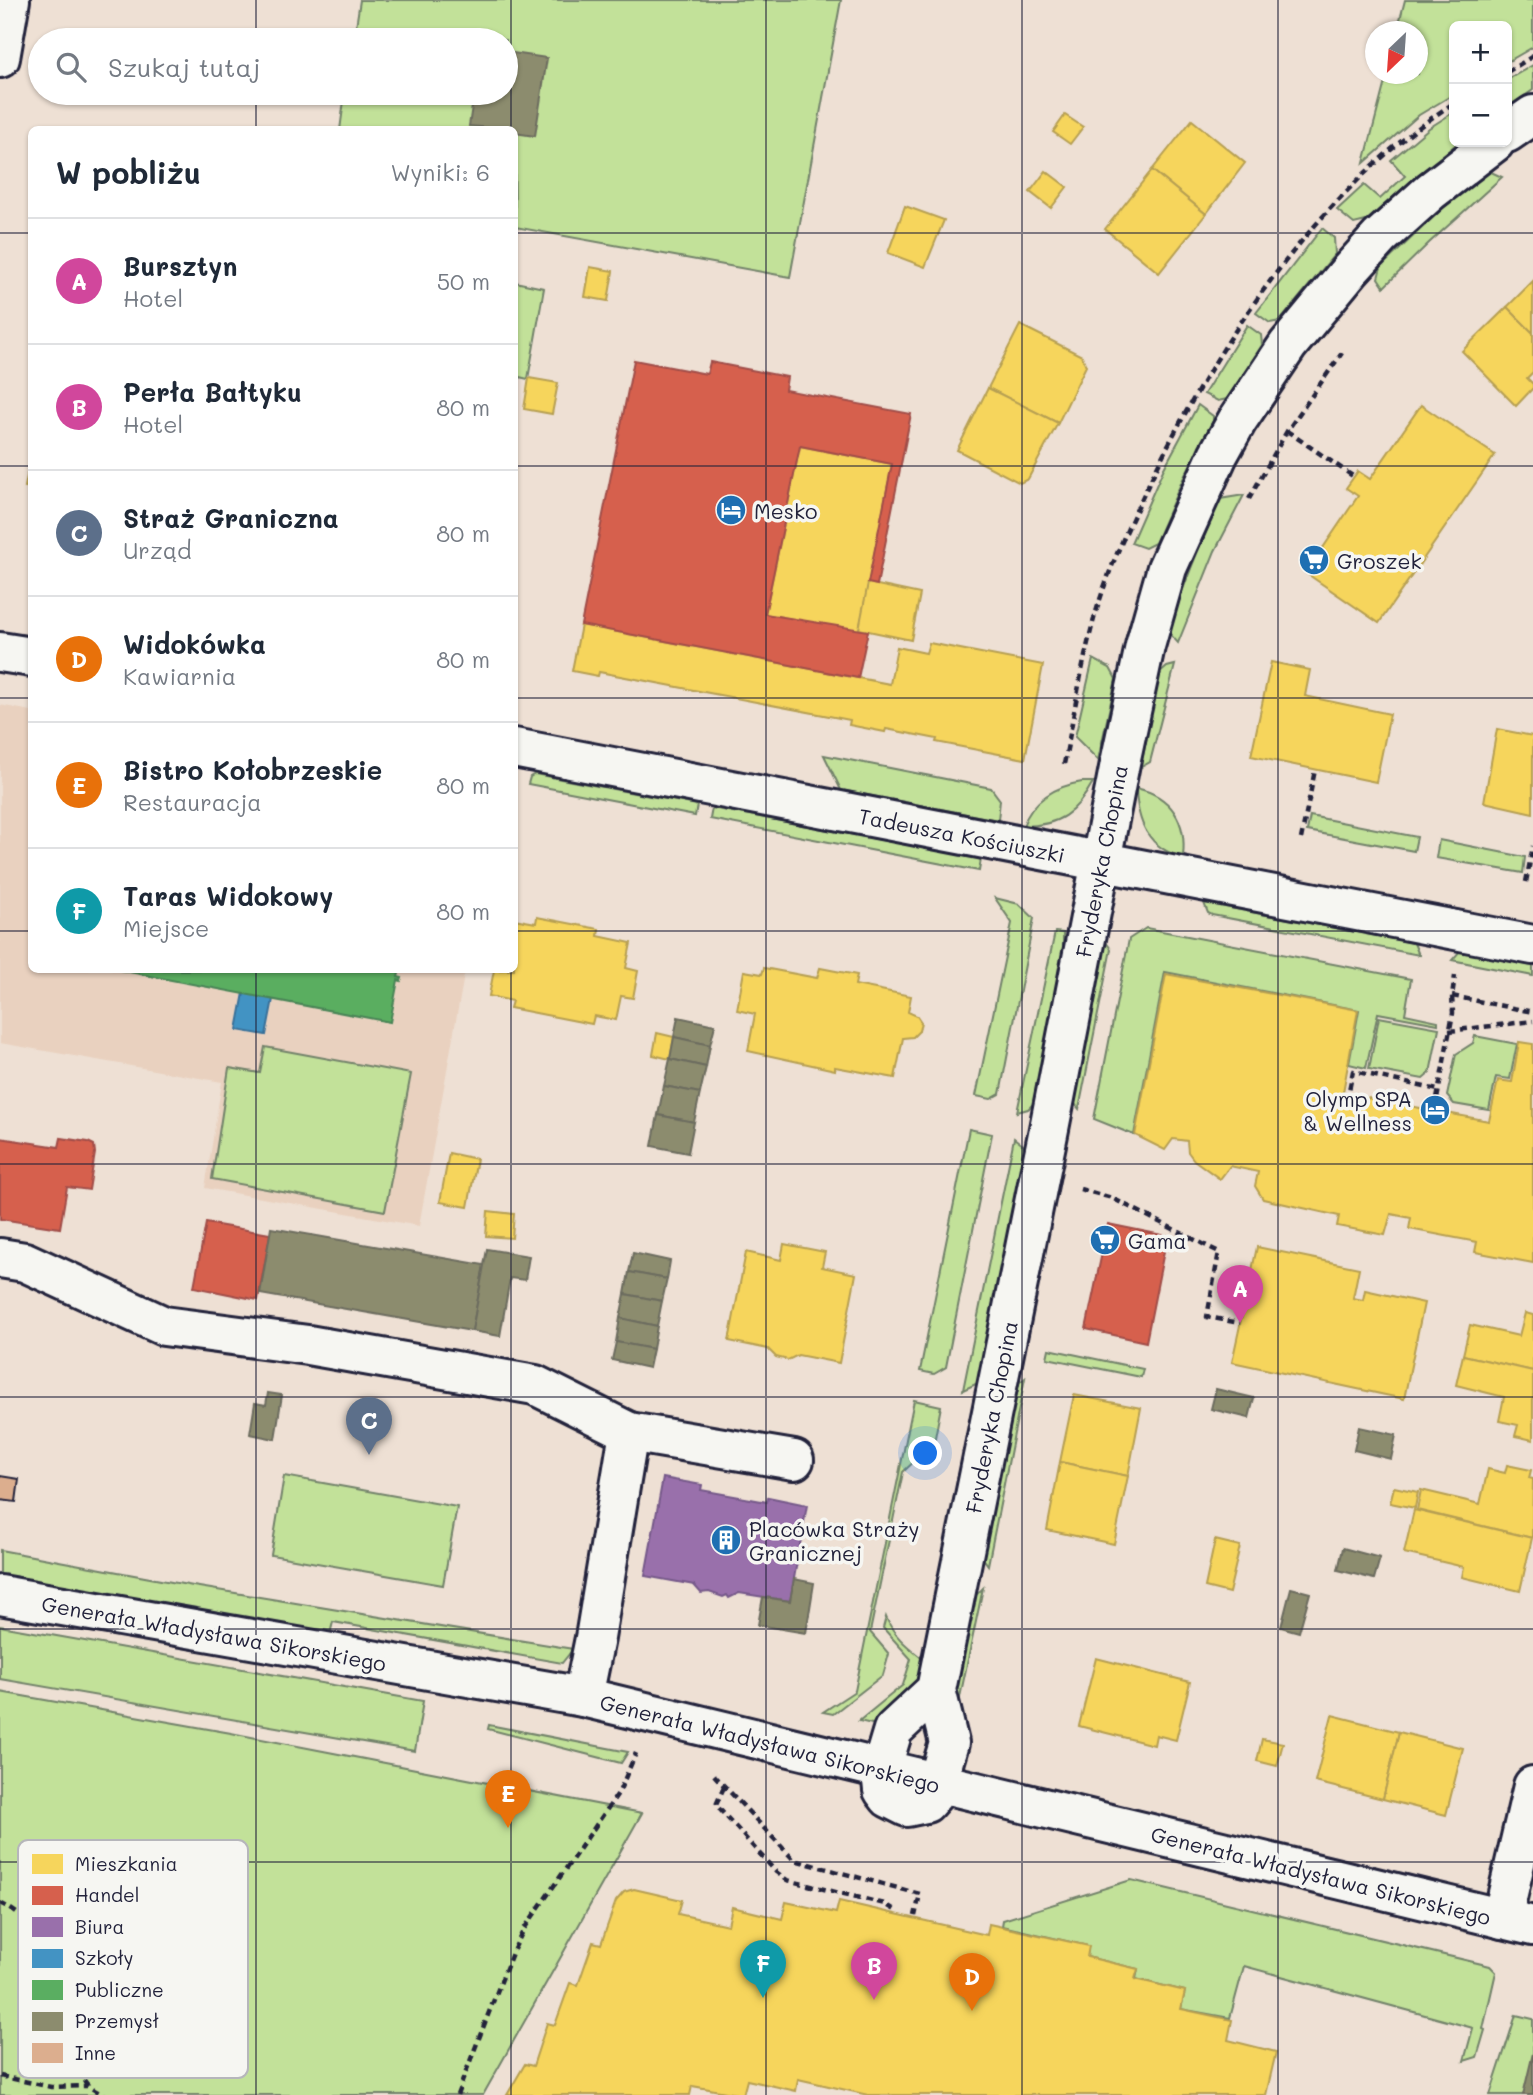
<!DOCTYPE html>
<html lang="pl">
<meta charset="utf-8">
<style>
body{margin:0;font-family:Mali,sans-serif;background:#f2f2f3;color:#1f2937}
.controls{position:absolute;right:21px;top:21px;display:grid;overflow:hidden;border-radius:10px;box-shadow:0 2px 5px #0004}
.controls button{width:63px;height:63px;display:grid;place-items:center;padding:0;border:0;border-bottom:2px solid #e0e1e3;background:#fff;color:#1f2937;font:35px sans-serif}
.compass{position:absolute;left:1365px;top:21px;width:63px;height:63px;border-radius:50%;background:#fff;box-shadow:0 2px 5px #0004;rotate:205deg}
.you{position:absolute;left:926px;top:1454px;width:24px;height:24px;margin:-18px;border:5px solid #fff;border-radius:50%;background:#1a73e8;box-shadow:0 0 0 10px #1a73e833}
.badge{display:grid;place-items:center;width:46px;height:46px;border-radius:50%;background:#0b8043;color:#fff;font-size:23px;font-weight:700}
.pin{position:absolute;translate:-50% -58px;filter:drop-shadow(0 2px 4px #0008)}
.pin::after{content:'';position:absolute;top:37px;width:24px;height:21px;background:inherit;clip-path:polygon(0 0,100% 0,50% 100%)}
.list{margin:0;padding:0;list-style:none}
h2{display:flex;justify-content:space-between;align-items:center;height:91px;margin:0;padding:0 28px;font-size:30px}
h2 small{font-size:23px;font-weight:400;color:#747a83}
.list li{display:grid;grid-template-columns:46px 1fr auto;gap:21px;align-items:center;box-sizing:border-box;height:126px;padding:0 28px;border-top:2px solid #e0e1e3}
.list b{display:block;font-size:26px;white-space:nowrap}
.list p{margin:0;font-size:23px;white-space:nowrap;color:#747a83}
.list em{font-size:23px;font-style:normal;color:#747a83}
.icon{flex:none;width:38px;height:38px;fill:none;stroke:currentColor;stroke-width:2;stroke-linecap:round;stroke-linejoin:round}
.map{position:relative;flex:none;width:1533px;height:2095px;overflow:hidden}
.search{position:absolute;background:#fff;box-shadow:0 2px 5px #0004;left:28px;top:28px;width:490px;height:77px;display:flex;align-items:center;gap:18px;box-sizing:border-box;padding:0 24px;border-radius:38px;color:#747a83;font-size:26px}
.panel{position:absolute;background:#fff;box-shadow:0 2px 5px #0004;left:28px;top:126px;width:490px;height:847px;border-radius:10px}
.map>svg:first-child{display:block}
.built{fill:#e9d1bf}
.green{fill:#c2e199;stroke:#72826a;stroke-width:2}
.homes{fill:#f6d55c;stroke:#b69f52;stroke-width:2}
.shops{fill:#d6604d;stroke:#a04d48;stroke-width:2}
.offices{fill:#9970ab;stroke:#755989;stroke-width:2}
.schools{fill:#4393c3;stroke:#39719a;stroke-width:2}
.public{fill:#5aae61;stroke:#498456;stroke-width:2}
.industry{fill:#8c8c6e;stroke:#6c6c5f;stroke-width:2}
.building{fill:#dcae8e;stroke:#22223b;stroke-width:2}
.lines{fill:none;stroke-linecap:round;stroke-linejoin:round}
.minor-casing{stroke:#22223b;stroke-width:44}
.path{stroke:#22223b;stroke-width:4.5;stroke-dasharray:7 5;stroke-linecap:butt}
.minor{stroke:#f6f6f2;stroke-width:38}
.grid{fill:none;stroke:#22223b;stroke-width:2;stroke-opacity:0.55}
.labels{text-anchor:middle;dominant-baseline:central;stroke-width:7;stroke-linejoin:round;paint-order:stroke}
.poi-label{font-size:21px;fill:#22223b;stroke:#f6f6f2;text-anchor:start}
.street-label{font-size:21px;fill:#22223b;stroke:#f6f6f2}
.key{fill:#f6f6f2;stroke:#b6b6bb;stroke-width:2}
.key-label{font-size:19px;fill:#22223b}
</style>
<div class="map">
<svg width="1533" height="2095" viewBox="0 0 1533 2095">
<rect width="100%" height="100%" fill="#eee0d4"/>
<filter id="ink" filterUnits="userSpaceOnUse"><feTurbulence type="fractalNoise" baseFrequency=".0143" numOctaves="2"/><feDisplacementMap in="SourceGraphic" scale="14" xChannelSelector="R" yChannelSelector="G"/><feConvolveMatrix kernelMatrix="1 2 1 2 8 2 1 2 1" color-interpolation-filters="sRGB"/></filter>
<g filter="url(#ink)">
<!-- built -->
<path class="built" d="M0,705L31,711L32,970H465L419,1226L205,1188L222,1082L0,1043Z"/>
<!-- green -->
<g class="green">
<path d="M360,0H841L790,277L515,227L514,130H340L345,93H506V40H354Z"/>
<path d="M1405,0H1533V47L1507,62V26H1454V94L1419,115L1364,163L1387,74H1418V32L1397,31Z"/>
<path d="M1533,65V90L1507,108V80Z"/>
<path d="M1454,112V142H1459L1417,176L1366,221L1354,224L1337,210L1364,185L1380,199L1405,176L1391,160L1429,128Z"/>
<path d="M1491,172L1502,177L1429,243L1384,287L1378,278L1381,267L1444,207L1485,173Z"/>
<path d="M1322,228L1334,238L1335,254L1280,321L1270,323L1256,313Z"/>
<path d="M515,282L544,288L528,379L515,376Z"/>
<path d="M1247,325L1261,335L1262,345L1227,399L1218,401L1204,394Z"/>
<path d="M1198,405L1213,416V421L1182,481L1155,543L1145,548L1131,543L1163,470Z"/>
<path d="M1244,495L1215,551L1178,643L1169,633C1182,586 1201,544 1220,499Z"/>
<path d="M1093,659L1110,668L1116,679L1098,760L1075,737Z"/>
<path d="M1175,665L1150,762L1141,767L1159,674L1167,667Z"/>
<path d="M824,755L991,788L1000,800L998,820L841,790Z"/>
<path d="M535,774L697,805L695,816L528,784L530,777Z"/>
<path d="M1082,782H1093C1076,813 1059,826 1023,826C1032,800 1056,786 1082,782Z"/>
<path d="M1136,788C1172,796 1187,822 1183,857C1148,849 1137,822 1136,788Z"/>
<path d="M712,808L977,858L981,859L979,871L710,819Z"/>
<path d="M1310,816L1417,837L1414,851L1307,831Z"/>
<path d="M1439,840L1525,857L1523,873L1436,858Z"/>
<path d="M995,898L1019,904L1034,918L1000,1094L991,1099L976,1096L1012,923Z"/>
<path d="M1204,903L1414,943L1419,955L1212,915L1208,913Z"/>
<path d="M1146,928L1411,979L1405,1014L1438,1021V1024L1378,1013L1366,1068L1349,1064L1359,1010L1165,972L1134,1135L1094,1119L1129,939Z"/>
<path d="M1055,932L1063,933V958L1035,1102L1028,1109L1017,1112Z"/>
<path d="M1105,941L1111,949L1079,1109L1072,1100Z"/>
<path d="M1460,951L1533,966V976L1452,960Z"/>
<path d="M1379,1017L1439,1028L1430,1073L1423,1079L1369,1069Z"/>
<path d="M1475,1036L1517,1044L1510,1079L1496,1077L1489,1110L1454,1104L1447,1096L1456,1054L1473,1043Z"/>
<path d="M265,1047L411,1074L385,1211L212,1179L229,1068L260,1073Z"/>
<path d="M969,1129L992,1134L946,1367L934,1374L920,1371Z"/>
<path d="M1014,1138L1023,1145L1025,1152L978,1383L963,1390Z"/>
<path d="M1049,1349L1143,1369L1141,1377L1047,1358Z"/>
<path d="M1025,1378L988,1565L982,1557L1017,1384Z"/>
<path d="M914,1400L941,1406L934,1443L903,1472L870,1632L889,1654L883,1675L833,1714L823,1712L855,1691Z"/>
<path d="M284,1476L457,1507L443,1585L271,1555Z"/>
<path d="M0,1550L193,1586L573,1649L562,1663L333,1622L329,1638L0,1581Z"/>
<path d="M983,1588L955,1721L953,1698L974,1597Z"/>
<path d="M886,1617C894,1637 908,1647 924,1660L916,1685L876,1725L859,1721L903,1685L911,1659L883,1628Z"/>
<path d="M0,1626L423,1701L415,1751L0,1679Z"/>
<path d="M0,1692L231,1733L642,1813L483,2095H0Z"/>
<path d="M489,1725L628,1752L621,1763L488,1729Z"/>
<path d="M1131,1880L1490,1966L1496,1972L1483,2029L1485,2030L1477,2057L1464,2061L1473,2028L1244,1966L1230,2018L1181,2009L1185,1991L1136,1979L1138,1969L1087,1957L1088,1946L1002,1926L1003,1920Z"/>
<path d="M1516,2015L1533,2019V2095H1490Z"/>
</g>
<!-- homes -->
<g class="homes">
<path d="M1065,115L1083,127L1070,144L1053,132Z"/>
<path d="M1192,120L1245,163L1206,214L1152,170Z"/>
<path d="M1152,170L1206,214L1159,273L1105,229Z"/>
<path d="M1046,171L1067,187L1051,208L1030,192Z"/>
<path d="M905,206L944,220L925,267L888,253Z"/>
<path d="M590,267L613,271L608,301L585,297Z"/>
<path d="M1533,281V333L1507,307Z"/>
<path d="M1507,307L1533,333V372L1527,378L1533,384V388L1516,406L1462,351Z"/>
<path d="M1020,325L1082,356L1086,366L1058,423L988,388Z"/>
<path d="M529,378L558,383L552,414L524,409Z"/>
<path d="M988,388L1058,423L1028,479L1020,483L957,450Z"/>
<path d="M1421,405L1495,455L1379,623L1306,573L1358,496L1346,488L1358,471L1370,479Z"/>
<path d="M800,446L892,464L859,631L765,614Z"/>
<path d="M32,450V488L25,487Z"/>
<path d="M868,583L920,594L911,640L859,629Z"/>
<path d="M581,625L890,684L897,647L926,653L929,643L1043,665L1025,759L936,742L937,739L886,729L885,732L849,725L850,720L599,672L598,676L572,671Z"/>
<path d="M1271,662L1310,670L1305,696L1390,714L1376,782L1251,756Z"/>
<path d="M1497,729L1533,736V813L1484,802Z"/>
<path d="M537,917L599,929L598,936L631,943L626,968L638,971L633,998L621,996L616,1020L594,1016L592,1024L510,1008L512,1001L489,996L494,970H514V919L536,923Z"/>
<path d="M764,968L817,978L820,968L857,975L855,985L911,996L908,1012L917,1016L921,1022L919,1031L913,1037L903,1038L895,1078L835,1067V1070L748,1051L755,1014L737,1010L744,971L762,974Z"/>
<path d="M1166,974L1358,1010L1341,1103L1360,1106L1362,1097L1489,1121L1498,1080L1512,1082L1519,1042L1533,1044V1263L1475,1252L1477,1242L1409,1229L1411,1218L1391,1214L1385,1235L1337,1226L1339,1216L1263,1199L1255,1186L1258,1172L1230,1166L1220,1179L1194,1160L1188,1152L1187,1141L1173,1139L1165,1150L1135,1135Z"/>
<path d="M657,1033L674,1037L670,1059L653,1055Z"/>
<path d="M449,1153L477,1159L468,1207L440,1202Z"/>
<path d="M488,1211L514,1214L512,1238L486,1236Z"/>
<path d="M784,1244L825,1252L822,1267L856,1274L839,1363L798,1355L788,1360L776,1357L768,1349L729,1341L746,1252L781,1260Z"/>
<path d="M1257,1247L1359,1268L1353,1298L1363,1300L1365,1290L1424,1303L1404,1399L1232,1362Z"/>
<path d="M1525,1313L1533,1315V1371L1463,1355L1470,1325L1519,1336Z"/>
<path d="M1463,1355L1533,1371V1440L1515,1436L1518,1425L1499,1421L1504,1397L1456,1385Z"/>
<path d="M1074,1395L1141,1408L1128,1476L1060,1462Z"/>
<path d="M1060,1462L1128,1476L1114,1544L1047,1530Z"/>
<path d="M1507,1465L1531,1470L1529,1478L1533,1479L1532,1538L1417,1510L1421,1490L1480,1504L1488,1469L1505,1473Z"/>
<path d="M1394,1487L1418,1492L1415,1508L1390,1503Z"/>
<path d="M1414,1510L1532,1538L1520,1591L1462,1577L1464,1567L1404,1553Z"/>
<path d="M1215,1540L1240,1546L1229,1593L1205,1587Z"/>
<path d="M1096,1658L1190,1682L1176,1740L1156,1735L1154,1745L1079,1726Z"/>
<path d="M1332,1715L1399,1732L1383,1799L1315,1782Z"/>
<path d="M1399,1732L1463,1748L1446,1815L1383,1799Z"/>
<path d="M1262,1739L1283,1743L1277,1766L1257,1761Z"/>
<path d="M634,1889L682,1900L678,1914L728,1925L732,1907L782,1919L786,1902L836,1913L839,1901L987,1935L989,1924L1089,1946L1087,1957L1138,1969L1135,1979L1185,1991L1181,2009L1232,2020L1228,2040L1276,2052L1266,2095H868L798,2079L796,2091L747,2080L743,2095L692,2086L690,2095H507L525,2064L533,2066L547,2023L555,2025L570,1983L578,1985L593,1942L601,1944L616,1901L624,1892Z"/>
</g>
<!-- shops -->
<g class="shops">
<path d="M634,360L707,374L710,362L787,377L785,390L911,414L877,585L868,583L892,464L800,446L765,614L868,631L858,678L581,625Z"/>
<path d="M0,1138L59,1147L61,1138L88,1142L94,1145L95,1153L89,1190L67,1187L60,1228L0,1219Z"/>
<path d="M206,1223L270,1234L258,1300L194,1287Z"/>
<path d="M1108,1224L1167,1236L1146,1342L1086,1329Z"/>
</g>
<!-- offices -->
<path class="offices" d="M663,1478L702,1485L701,1490L767,1502L768,1497L807,1505L790,1601L739,1593L729,1598L727,1595L723,1597L709,1592L701,1593L694,1585L645,1576Z"/>
<!-- schools -->
<path class="schools" d="M244,993L273,999L266,1035L237,1030Z"/>
<!-- public -->
<path class="public" d="M119,970H400L398,977L402,978L401,981L398,980L390,1022Z"/>
<!-- industry -->
<g class="industry">
<path d="M506,52L547,58L535,136L514,133V130L469,126L474,93H506Z"/>
<path d="M678,1017L715,1025L710,1045L674,1037Z"/>
<path d="M674,1037L710,1045L706,1067L670,1059Z"/>
<path d="M670,1059L706,1067L700,1093L664,1086Z"/>
<path d="M664,1086L700,1093L694,1122L658,1115Z"/>
<path d="M658,1115L694,1122L688,1153L652,1146Z"/>
<path d="M271,1228L484,1265L472,1331L260,1294Z"/>
<path d="M487,1249L529,1256L525,1280L510,1278L500,1336L472,1331Z"/>
<path d="M633,1253L670,1261L667,1279L629,1272Z"/>
<path d="M629,1272L667,1279L662,1301L625,1294Z"/>
<path d="M625,1294L662,1301L657,1326L620,1318Z"/>
<path d="M620,1318L657,1326L653,1349L616,1342Z"/>
<path d="M616,1342L653,1349L649,1368L612,1360Z"/>
<path d="M1216,1389L1254,1398L1249,1418L1211,1409Z"/>
<path d="M268,1393L282,1395L275,1439L250,1434L255,1403L266,1405Z"/>
<path d="M1359,1427L1396,1435L1391,1459L1354,1450Z"/>
<path d="M1343,1548L1380,1558L1374,1579L1338,1570Z"/>
<path d="M794,1579L814,1583L806,1633L758,1625L763,1597L790,1601Z"/>
<path d="M1291,1588L1310,1593L1299,1632L1281,1627Z"/>
<path d="M1533,2053V2095H1523Z"/>
</g>
<!-- building -->
<path class="building" d="M0,1476L19,1479L16,1502L0,1500Z"/>
<g class="lines">
<!-- minor casing -->
<g class="minor-casing">
<g id="minor">
<path d="M0,58L10,0"/>
<path d="M1507,133L1533,115"/>
<path d="M0,652L32,657"/>
<path d="M514,748L1533,945"/>
<path d="M0,1258L25,1262L164,1326L308,1345L535,1385L629,1432"/>
<path d="M0,1595L583,1697L1533,1926"/>
<path d="M936,1690L893,1730L881,1770L883,1790L889,1798L907,1807L926,1803L934,1794L949,1743L936,1690L937,1685L1048,1134L1120,763L1145,646L1167,568L1218,455L1237,421L1288,345L1350,270L1380,237L1431,191L1495,142"/>
<path d="M583,1697L595,1638L629,1432L794,1460"/>
<path d="M1502,1919L1533,1786"/>
</g>
</g>
<!-- path -->
<g class="path">
<path d="M1507,72L1533,56"/>
<path d="M1287,431L1354,477"/>
<path d="M1249,499L1287,431L1342,353"/>
<path d="M1064,764C1074,716 1081,667 1094,619C1106,577 1124,535 1143,496C1211,351 1317,190 1454,103"/>
<path d="M1301,839L1315,770"/>
<path d="M1526,882L1533,846"/>
<path d="M1452,996L1533,1012"/>
<path d="M1449,1031L1533,1021"/>
<path d="M1347,1100L1353,1071L1438,1090"/>
<path d="M1435,1110L1453,1013L1452,996L1455,976"/>
<path d="M1080,1189L1112,1198L1219,1252L1207,1317L1240,1323"/>
<path d="M714,1775L794,1860L920,1894L915,1916"/>
<path d="M724,1787L716,1805L776,1872L787,1880L885,1904L895,1910"/>
<path d="M0,1903C76,1941 42,2016 77,2070C81,2075 85,2083 90,2087C94,2090 100,2093 104,2095"/>
<path d="M0,2076L51,2087L87,2086"/>
<path d="M457,2095L512,1953L524,1929L619,1792L636,1753"/>
</g>
<!-- minor -->
<use href="#minor" class="minor"/>
</g>
</g>
<!-- grid -->
<path class="grid" d="M256,0V40M511,0V130M766,0V2095M1022,0V2095M1278,0V2095M256,93V130M0,233H32M514,233H1533M0,466H32M514,466H1533M0,698H32M514,698H1533M0,931H32M514,931H1533M256,970V2095M511,970V2095M0,1164H1533M0,1397H1533M0,1629H1533M0,1862H1533"/>
<!-- icons -->
<defs>
<g id="hotel-disc" transform="scale(1.575)"><circle r="9.5" fill="#1f6fb2" stroke="#f6f6f2"/><path d="M-6-4.5h1.5V1H6V5H4.5V3h-9V5H-6ZM-4 0a1.8 1.8 0 1 1 3.6 0ZM.5 0V-2.5h3Q6-2.5 6 0Z" fill="#fff"/></g>
<g id="supermarket-disc" transform="scale(1.575)"><circle r="9.5" fill="#1f6fb2" stroke="#f6f6f2"/><path d="M-6-5.5h2.5l.6 2H6L4.5 2H-2.5L-4.4-4H-6ZM-1.5 3.2a1.3 1.3 0 1 0 .1 0ZM3 3.2a1.3 1.3 0 1 0 .1 0Z" fill="#fff"/></g>
<g id="building-disc" transform="scale(1.575)"><circle r="9.5" fill="#1f6fb2" stroke="#f6f6f2"/><path d="M-4-6H4V6H1V3H-1V6H-4ZM-2.5-4.3h1.7v1.8h-1.7ZM.8-4.3h1.7v1.8H.8ZM-2.5-1h1.7V.8h-1.7ZM.8-1h1.7V.8H.8Z" fill="#fff"/></g>
</defs>
<g fill-rule="evenodd">
<use href="#hotel-disc" x="731" y="510"/>
<use href="#supermarket-disc" x="1314" y="560"/>
<use href="#hotel-disc" x="1435" y="1110"/>
<use href="#supermarket-disc" x="1105" y="1240"/>
<use href="#building-disc" x="726" y="1540"/>
</g>
<g class="labels">
<!-- poi labels -->
<g class="poi-label">
<text x="754" y="510">Mesko</text>
<text x="1337" y="560">Groszek</text>
<text x="1412" y="1098" text-anchor="end">Olymp SPA<tspan x="1412" dy="24">&amp; Wellness</tspan></text>
<text x="1128" y="1240">Gama</text>
<text x="749" y="1528">Placówka Straży<tspan x="749" dy="24">Granicznej</tspan></text>
</g>
<!-- street labels -->
<g class="street-label">
<text transform="translate(962 835) rotate(11)">Tadeusza Kościuszki</text>
<text transform="translate(1101 861) rotate(-79)">Fryderyka Chopina</text>
<text transform="translate(991 1417) rotate(-79)">Fryderyka Chopina</text>
<text transform="translate(214 1633) rotate(10)">Generała Władysława Sikorskiego</text>
<text transform="translate(770 1743) rotate(14)">Generała Władysława Sikorskiego</text>
<text transform="translate(1321 1875) rotate(14)">Generała Władysława Sikorskiego</text>
</g>
</g>
<!-- legend -->
<rect x="18" y="1840" width="230" height="238" rx="10" class="key"/>
<rect x="32" y="1854" width="31" height="20" fill="#f6d55c"/>
<rect x="32" y="1886" width="31" height="19" fill="#d6604d"/>
<rect x="32" y="1917" width="31" height="20" fill="#9970ab"/>
<rect x="32" y="1949" width="31" height="19" fill="#4393c3"/>
<rect x="32" y="1980" width="31" height="20" fill="#5aae61"/>
<rect x="32" y="2012" width="31" height="19" fill="#8c8c6e"/>
<rect x="32" y="2043" width="31" height="20" fill="#dcae8e"/>
<g class="key-label">
<text x="75" y="1871">Mieszkania</text>
<text x="75" y="1902">Handel</text>
<text x="75" y="1934">Biura</text>
<text x="75" y="1965">Szkoły</text>
<text x="75" y="1997">Publiczne</text>
<text x="75" y="2028">Przemysł</text>
<text x="75" y="2060">Inne</text>
</g>
</svg>
<div class="controls">
<button>+</button>
<button>−</button>
</div>
<svg class="compass" viewBox="-18 -18 36 36"><path d="M0-13l5 13h-10z" fill="#e53935"/><path d="M0 13l5-13h-10z" fill="#747a83"/></svg>
<div class="you"></div>
<div class="pin badge" style="left:1240px;top:1323px;background:#d1479c">A</div>
<div class="pin badge" style="left:874px;top:2000px;background:#d1479c">B</div>
<div class="pin badge" style="left:369px;top:1455px;background:#5c6f8a">C</div>
<div class="pin badge" style="left:972px;top:2011px;background:#e8710a">D</div>
<div class="pin badge" style="left:508px;top:1828px;background:#e8710a">E</div>
<div class="pin badge" style="left:763px;top:1998px;background:#0f9aa8">F</div>
<div class="search"><svg class="icon" aria-label="search" viewBox="0 0 24 24"><circle cx="10" cy="10" r="6"/><path d="M15 15l6 6"/></svg>Szukaj tutaj</div>
<section class="panel">
<h2>W pobliżu<small>Wyniki: 6</small></h2>
<ul class="list">
<li><span class="badge" style="background:#d1479c">A</span><div><b>Bursztyn</b><p>Hotel</p></div><em>50 m</em></li>
<li><span class="badge" style="background:#d1479c">B</span><div><b>Perła Bałtyku</b><p>Hotel</p></div><em>80 m</em></li>
<li><span class="badge" style="background:#5c6f8a">C</span><div><b>Straż Graniczna</b><p>Urząd</p></div><em>80 m</em></li>
<li><span class="badge" style="background:#e8710a">D</span><div><b>Widokówka</b><p>Kawiarnia</p></div><em>80 m</em></li>
<li><span class="badge" style="background:#e8710a">E</span><div><b>Bistro Kołobrzeskie</b><p>Restauracja</p></div><em>80 m</em></li>
<li><span class="badge" style="background:#0f9aa8">F</span><div><b>Taras Widokowy</b><p>Miejsce</p></div><em>80 m</em></li>
</ul>
</section>
</div>
